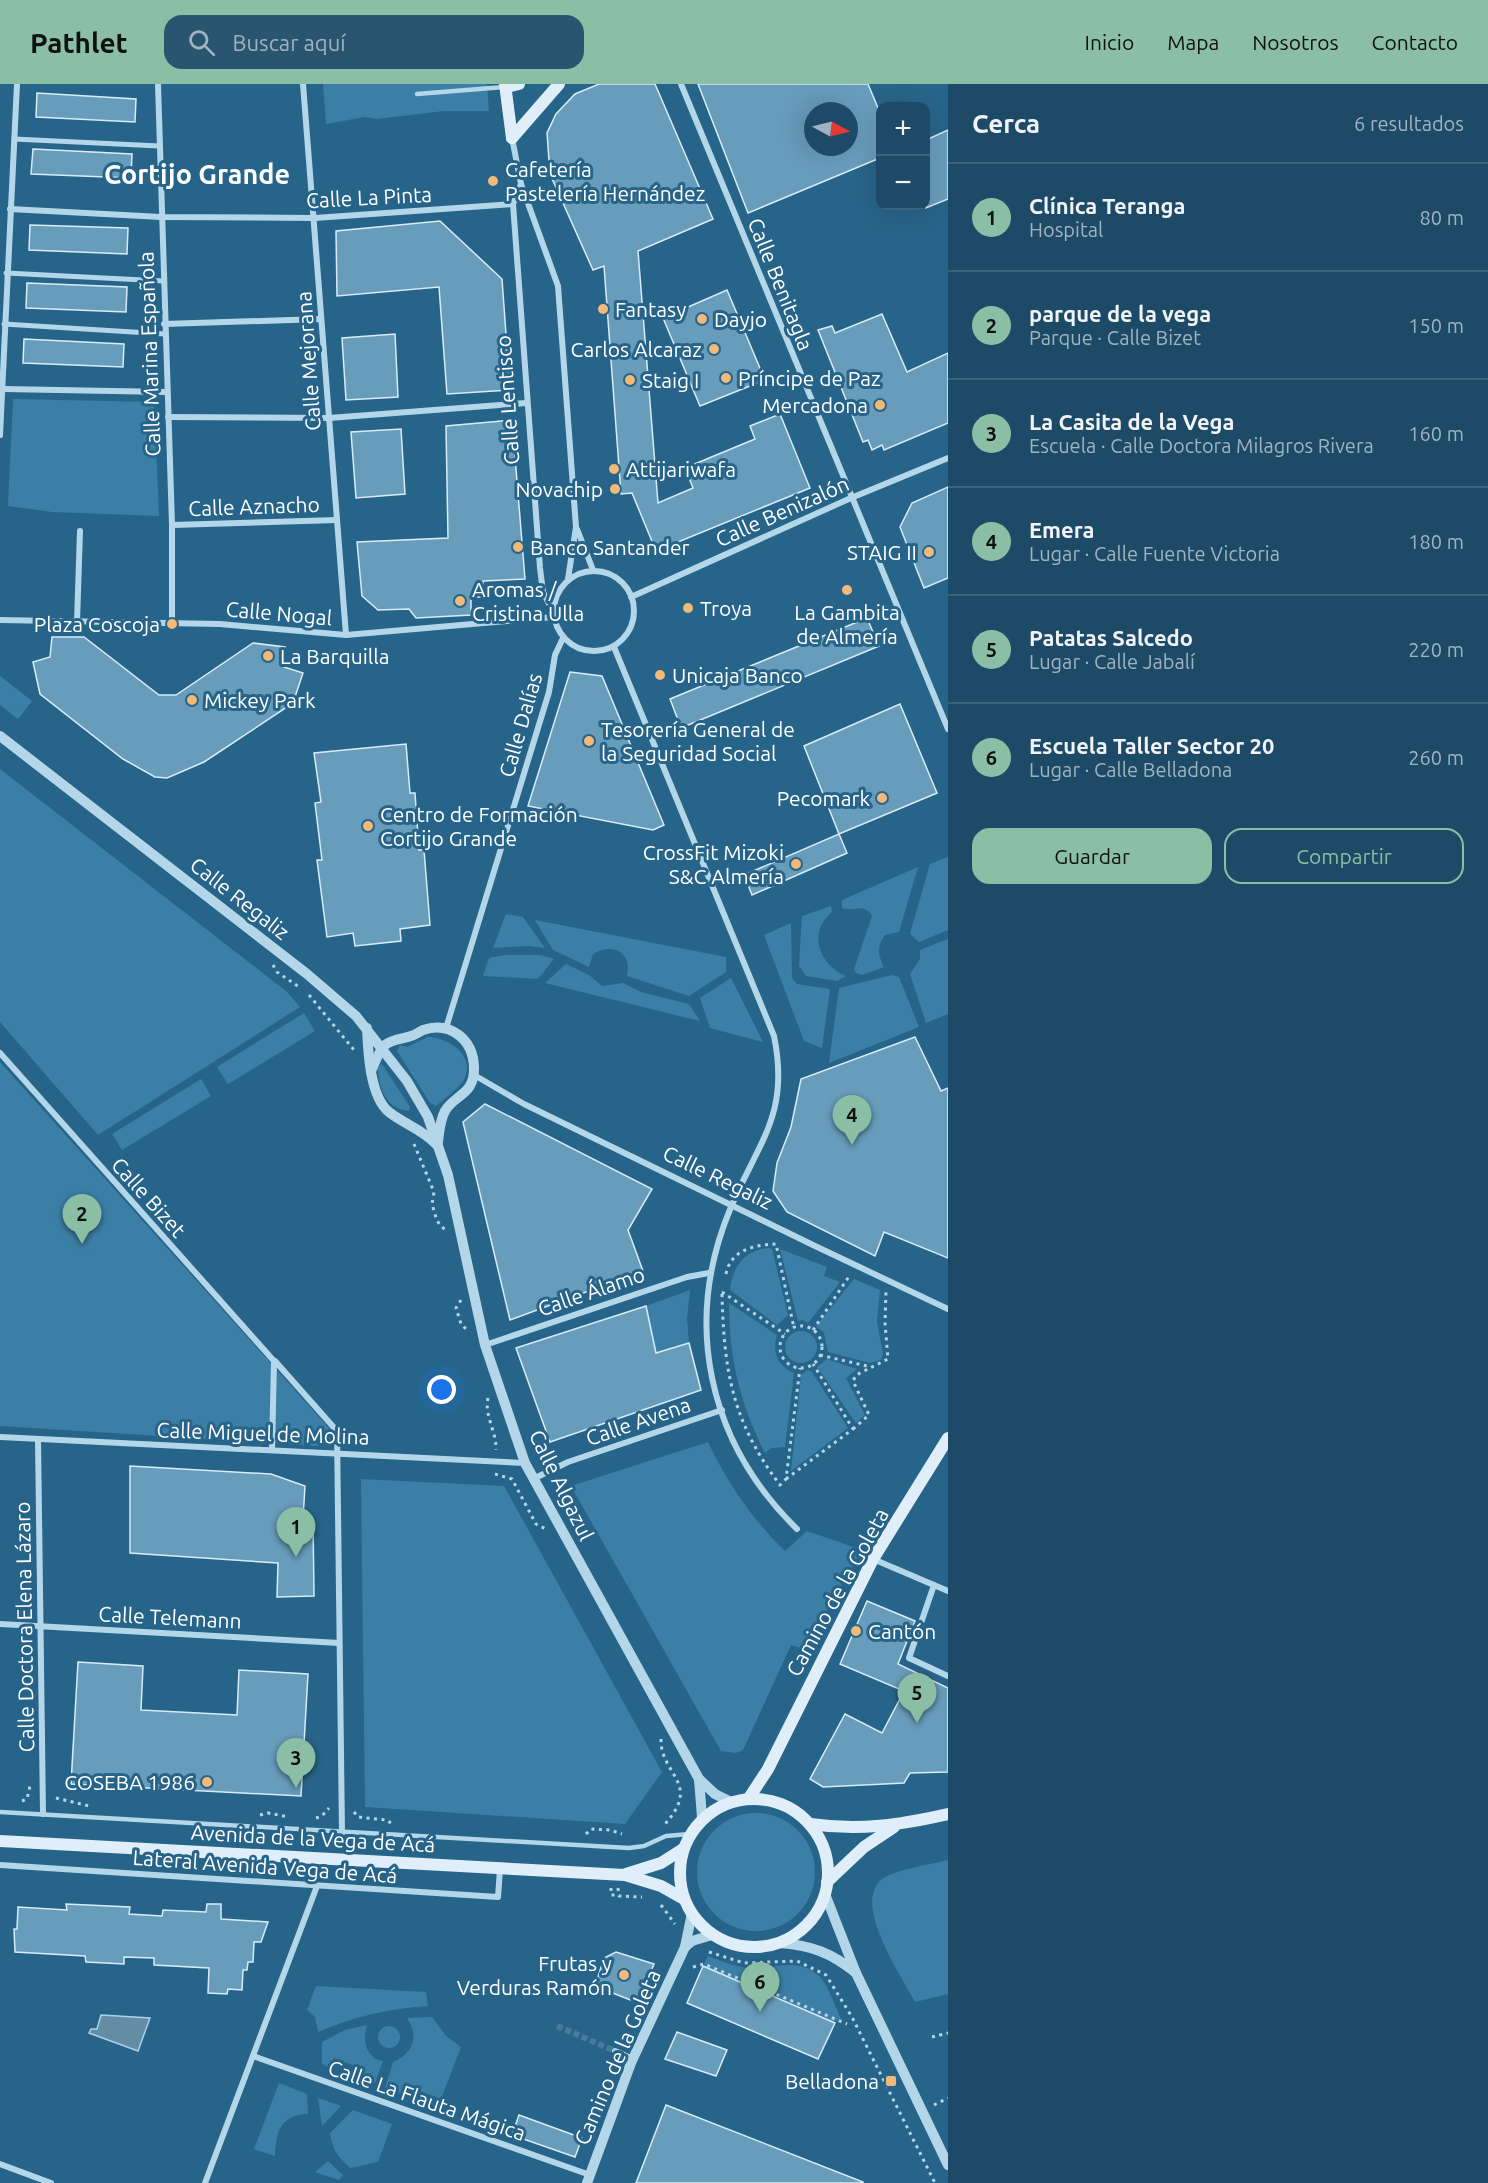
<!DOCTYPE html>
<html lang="es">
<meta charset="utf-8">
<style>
body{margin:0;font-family:Ubuntu,sans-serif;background:#2a5570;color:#f1f3f6}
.controls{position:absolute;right:18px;top:18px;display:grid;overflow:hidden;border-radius:12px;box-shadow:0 6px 24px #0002}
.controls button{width:54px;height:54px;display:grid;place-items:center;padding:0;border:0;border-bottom:2px solid #3b637b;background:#1d4b67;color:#f1f3f6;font:30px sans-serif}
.compass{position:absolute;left:804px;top:18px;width:54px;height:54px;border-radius:50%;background:#1d4b67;box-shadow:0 6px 24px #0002;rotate:97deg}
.you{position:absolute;left:442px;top:1306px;width:21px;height:21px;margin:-15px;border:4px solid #fff;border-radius:50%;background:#1a73e8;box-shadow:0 0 0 9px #1a73e833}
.badge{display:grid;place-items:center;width:39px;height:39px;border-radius:50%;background:#8abfa5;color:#111;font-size:20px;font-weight:700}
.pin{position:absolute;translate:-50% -50px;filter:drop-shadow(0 2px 3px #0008)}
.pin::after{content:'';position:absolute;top:32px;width:21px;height:18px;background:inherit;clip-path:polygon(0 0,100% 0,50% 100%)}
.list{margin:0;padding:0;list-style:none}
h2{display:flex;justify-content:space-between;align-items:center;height:78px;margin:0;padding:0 24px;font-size:26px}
h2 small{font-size:20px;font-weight:400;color:#a0b3c0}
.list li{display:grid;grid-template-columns:39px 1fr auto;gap:18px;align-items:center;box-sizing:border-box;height:108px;padding:0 24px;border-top:2px solid #3b637b}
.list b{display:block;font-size:22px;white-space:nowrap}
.list p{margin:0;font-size:20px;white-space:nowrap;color:#a0b3c0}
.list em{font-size:20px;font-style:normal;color:#a0b3c0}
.actions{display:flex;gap:12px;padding:18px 24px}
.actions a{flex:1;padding:14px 0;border:2px solid #8abfa5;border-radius:18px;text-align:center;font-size:21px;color:#8abfa5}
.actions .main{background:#8abfa5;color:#111}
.icon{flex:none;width:33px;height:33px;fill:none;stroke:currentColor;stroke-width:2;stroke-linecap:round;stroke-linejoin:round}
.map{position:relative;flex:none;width:948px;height:2099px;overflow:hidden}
header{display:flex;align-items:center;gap:36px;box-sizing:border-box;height:84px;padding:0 30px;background:#8abfa5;color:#111}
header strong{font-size:28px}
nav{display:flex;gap:33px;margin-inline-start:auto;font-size:21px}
.search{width:420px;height:54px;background:#2a5570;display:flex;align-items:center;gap:15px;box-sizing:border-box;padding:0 21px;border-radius:18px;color:#a0b3c0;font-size:22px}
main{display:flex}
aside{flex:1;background:#1d4b67}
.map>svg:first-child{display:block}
.green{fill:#3c7fa6}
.water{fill:#648ca5;stroke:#a9d3e9;stroke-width:1.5}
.building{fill:#689cbb;stroke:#d8ecf7;stroke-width:1.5;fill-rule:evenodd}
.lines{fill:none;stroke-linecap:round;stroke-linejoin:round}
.minor-tunnel{stroke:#477b9b;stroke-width:6;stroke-dasharray:6 3;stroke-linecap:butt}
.path{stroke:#b4d6e9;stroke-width:3;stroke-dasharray:3 4.5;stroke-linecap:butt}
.service{stroke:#b4d6e9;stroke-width:4.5}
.pedestrian{stroke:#b4d6e9;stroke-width:5}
.minor{stroke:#b4d6e9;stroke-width:6}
.tertiary{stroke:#b4d6e9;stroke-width:10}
.secondary{stroke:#dfeef8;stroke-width:12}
.poi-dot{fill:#f1b97a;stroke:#276489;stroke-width:2}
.labels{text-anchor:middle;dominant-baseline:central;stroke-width:6;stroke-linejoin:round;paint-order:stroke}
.poi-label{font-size:21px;fill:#fff;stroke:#276489;text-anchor:start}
.street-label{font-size:21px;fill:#fff;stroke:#276489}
.district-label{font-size:27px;font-weight:bold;fill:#fff;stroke:#276489}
</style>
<header>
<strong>Pathlet</strong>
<div class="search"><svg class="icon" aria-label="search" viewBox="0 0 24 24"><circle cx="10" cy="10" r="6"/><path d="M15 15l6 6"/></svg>Buscar aquí</div>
<nav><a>Inicio</a><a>Mapa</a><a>Nosotros</a><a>Contacto</a></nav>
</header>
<main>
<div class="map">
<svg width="948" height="2099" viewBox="0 0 948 2099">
<rect width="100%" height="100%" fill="#276489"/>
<!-- green -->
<g class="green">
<path d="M323,0H487L489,27H444L377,35L365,33L326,40Z"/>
<path d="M13,315L154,318L159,432L52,428L8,422Z"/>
<path d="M0,592L32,617L18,635L0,621Z"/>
<path d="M0,685L286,907L300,923L98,1051L0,938Z"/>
<path d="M948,773V846L919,858L910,850L930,780Z"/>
<path d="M918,783L899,848L885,851C876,864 878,870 884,883L862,891L856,889L854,885L872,832C864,818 853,828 842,824V816Z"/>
<path d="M831,822L832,828C807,848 819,881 846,892L837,897L806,892L799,882L802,832Z"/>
<path d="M506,830L523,833L545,864L528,862L493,864Z"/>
<path d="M535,836L726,873V888L689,912L627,892C633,868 612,858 593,870L589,883L553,866Z"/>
<path d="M791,839L792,894L797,900L830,905L822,964L804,957L764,851Z"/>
<path d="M948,855V930L926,939L910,890L920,875V866Z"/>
<path d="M506,871H541L554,875L538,895L483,892L489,874Z"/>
<path d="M566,880L589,891L602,902L623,899L641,908L689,920L700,937L545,899Z"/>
<path d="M892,891L899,893L919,943L829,979L839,904Z"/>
<path d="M731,894L763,958L710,944L700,914Z"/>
<path d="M304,929L315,947L228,1000L217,983Z"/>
<path d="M428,953C449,954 476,971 464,996C460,1003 442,1017 436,1022L430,1019L397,967L400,961L407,963Z"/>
<path d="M0,978L329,1344L333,1350L329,1359L320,1362L0,1342Z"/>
<path d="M382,980L410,1023L409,1027C386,1026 378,1002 378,983Z"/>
<path d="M201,995L211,1012L122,1066L112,1050Z"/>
<path d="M768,1164L772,1165L788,1231L777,1241L730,1206C733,1183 743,1167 768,1164Z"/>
<path d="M780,1165L827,1183L824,1192L840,1198L808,1239L803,1236L798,1237Z"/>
<path d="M854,1195L880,1206L877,1237L883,1270L881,1276L870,1279L828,1268L824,1249L816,1242Z"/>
<path d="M690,1206L687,1235L689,1259L656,1269L646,1222Z"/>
<path d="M729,1219L777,1251C772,1268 777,1282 794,1289L785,1363L771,1364L765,1369C740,1320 729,1274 729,1219Z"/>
<circle cx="801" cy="1263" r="16"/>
<path d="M827,1275L857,1285L846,1294L865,1331L856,1339L817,1283Z"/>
<path d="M807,1286L812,1288L848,1344L791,1387L801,1291Z"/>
<path d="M708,1358C727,1399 753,1436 785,1467L807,1447L862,1466L808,1560L801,1564L791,1561L743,1666L736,1669L721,1667L571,1402Z"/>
<path d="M361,1395L504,1402L662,1688L625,1740L365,1723Z"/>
<circle cx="756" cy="1788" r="59"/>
<path d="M948,1776V1910L915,1918C902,1892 848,1815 885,1793C896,1786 933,1780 948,1776Z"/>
<path d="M708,1872C722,1877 734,1883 749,1884C773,1885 799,1872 820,1893C829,1903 835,1922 841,1935L833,1938L703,1882Z"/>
<path d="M316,1902L426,1908L428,1922C388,1925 355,1932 318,1948L315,1933L307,1926Z"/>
<path d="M432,1933L446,1952L461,1963L441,2015L408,2003L403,2010L385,2004L393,1978C414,1969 419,1953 407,1934Z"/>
<path d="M367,1941C363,1955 364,1965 375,1975L383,1977L375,1999L359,1994L363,1985L334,1974L329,1984L322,1980V1958L345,1946Z"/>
<circle cx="389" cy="1953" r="11"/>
<path d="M279,1999L307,2010L308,2030C280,2031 276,2048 275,2072L254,2065Z"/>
<path d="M318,2014L341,2022L322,2042Z"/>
<path d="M353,2026L392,2040L378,2078L350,2084C337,2072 333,2066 330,2049Z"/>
<path d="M328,2077L343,2091L339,2096L315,2088Z"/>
</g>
<!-- water -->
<path class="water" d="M101,1931L150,1934L138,1967L89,1949L91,1945H97Z"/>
<!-- building -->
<g class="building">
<path d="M599,0H655L713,135L638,167L658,419L693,404L685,384L755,355L750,342L780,330L810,404L656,467L632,409L621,410L604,182L593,186L550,90L547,49L556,30L575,10Z"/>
<path d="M698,0H868L880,29V74L748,129ZM813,27H849V63H813Z"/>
<path d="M37,9L136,15L135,38L36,33Z"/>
<path d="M948,46V115L926,124V56Z"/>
<path d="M33,65L132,70L131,94L31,90Z"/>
<path d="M440,137L502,195L510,306L447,310L439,203L337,212L336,147Z"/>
<path d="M30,141L128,144L127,170L29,166Z"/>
<path d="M27,199L127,203L126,228L26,224Z"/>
<path d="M727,206L765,296L700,322L663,234Z"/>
<path d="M882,230L907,288L948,269V339L884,366L882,361L872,366L868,356L863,358L818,246L832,242L835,249Z"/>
<path d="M395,250L398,313L346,316L342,254Z"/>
<path d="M24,255L124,260L123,283L23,279Z"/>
<path d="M512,336L525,495L483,497L482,513H471V531L416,534L409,525L378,526L362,512L357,458L448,454L446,342Z"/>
<path d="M401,345L405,410L356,414L351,348Z"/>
<path d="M948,403V494L924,504L900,443L912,419Z"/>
<path d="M867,534L879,562L681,644L670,615Z"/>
<path d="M52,553H84L159,611H176L253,559L285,563L284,583L303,589L293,619L204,678L167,694L155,693L123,675L40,610L33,578L50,573Z"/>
<path d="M570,588L602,592L664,741L653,746L528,722Z"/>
<path d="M900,620L937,709L839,750L804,662Z"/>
<path d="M406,660L410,709H415L419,766H424L430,841L400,845L401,857L355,862L353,849L327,853L317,776H322L315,719L321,718L314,669Z"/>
<path d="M839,750L847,769L752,811L744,791Z"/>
<path d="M915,953L941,1007L948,1004V1174L884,1148L875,1172L787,1128L773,1107L777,1079L791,1043L801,995Z"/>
<path d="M485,1020L652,1105L628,1146L643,1187L510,1236L463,1038Z"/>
<path d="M646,1222L656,1269L689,1259L701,1306L550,1358L516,1264Z"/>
<path d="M130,1382L271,1390L305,1402L303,1435H313L314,1512L277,1513L278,1479L130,1469Z"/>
<path d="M867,1517L915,1537L898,1580L948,1604V1688L910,1689L904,1699L823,1703L810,1695L845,1630L882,1649L904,1607L840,1580Z"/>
<path d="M78,1578L143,1582L141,1626L237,1631L239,1586L308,1590L301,1712L71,1700Z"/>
<path d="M66,1820L130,1823L129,1830L162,1832L163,1826L206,1828L207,1820H221V1835L268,1838L261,1858H254L253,1878H248L247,1886H243L242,1906L228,1905L227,1910L208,1909L209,1884L154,1881V1874L124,1873V1880L86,1878L85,1872L15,1868L14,1845H17L18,1823L67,1826Z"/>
<path d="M616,1868L654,1880L638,1919L595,1902L604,1874Z"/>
<path d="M703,1882L835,1939L818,1975L687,1919Z"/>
<path d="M677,1948L727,1966L716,1992L665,1975Z"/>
<path d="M666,2021L863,2098V2099H636Z"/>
<path d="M519,2031L582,2054L575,2073L512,2051Z"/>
</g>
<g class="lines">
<!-- minor-tunnel -->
<path class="minor-tunnel" d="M557,1942L615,1967"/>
<!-- path -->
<g class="path">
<path d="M273,881L277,888L299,903"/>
<path d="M309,911L354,966"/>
<path d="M414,1060L434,1108L432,1120L437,1137L445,1146"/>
<path d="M726,1190C731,1165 755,1161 776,1160L794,1244"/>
<path d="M722,1208L785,1250"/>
<path d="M722,1210C724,1287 732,1337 780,1401L786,1395L800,1284"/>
<path d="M461,1216L456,1224L461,1240L467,1246"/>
<circle cx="801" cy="1263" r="21"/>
<path d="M813,1246L850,1191"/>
<path d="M820,1271L871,1283"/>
<path d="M488,1314C484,1332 497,1348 496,1366"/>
<path d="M853,1345L869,1331L853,1297L856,1291L888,1275L885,1239L886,1207"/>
<path d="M495,1390L512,1395L536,1440L546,1445"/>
<path d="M786,1395L853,1345L813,1280"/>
<path d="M661,1655C660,1691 703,1699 664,1741"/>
<path d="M56,1714L89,1722"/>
<path d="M22,1717L27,1715L30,1702"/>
<path d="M354,1728L358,1733L387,1736L393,1741"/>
<path d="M260,1731L268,1729L289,1733"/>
<path d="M316,1734L322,1732L329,1724"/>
<path d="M586,1750L591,1745L610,1746L622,1750"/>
<path d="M611,1804V1811H618"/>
<path d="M618,1804L619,1812L642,1813"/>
<path d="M661,1821L675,1840"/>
<path d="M709,1868L744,1879L797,1877L826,1891L852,1933L935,2099"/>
<path d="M693,1883L704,1880L847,1940"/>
<path d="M932,1953L948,1949"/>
<path d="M934,2021L948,2014"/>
</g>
<!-- service -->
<g class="service">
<path d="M417,10L504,3"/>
<path d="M0,1728L629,1764L644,1762L666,1752L689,1750"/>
</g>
<!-- pedestrian -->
<g class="pedestrian">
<path d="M14,55L159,62"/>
<path d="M6,189L163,197"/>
<path d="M4,240L165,250"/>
</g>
<!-- minor -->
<g class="minor">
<path d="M158,0L172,441V540"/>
<path d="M303,0L346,551"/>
<path d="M681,0L948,645"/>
<path d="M512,54L521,100L558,202L576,443L568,495"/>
<path d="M521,100L513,120L540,484L543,508L553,528"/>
<path d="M10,125L161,133L315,134L513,120"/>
<path d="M164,240L321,235"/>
<path d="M3,305L167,308"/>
<path d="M168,333L329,334L526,319"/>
<path d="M0,351L17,0"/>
<path d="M172,441L337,436"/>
<path d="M577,445L593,486"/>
<circle cx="594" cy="527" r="40"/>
<path d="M631,513L851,414L948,374"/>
<path d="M0,536L220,540L346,551L554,533"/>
<path d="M77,538L80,447"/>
<path d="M614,563L774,952C790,1030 759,1057 731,1123C682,1239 708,1358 797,1445"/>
<path d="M446,944L549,608L555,571L563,554"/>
<path d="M0,969L274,1277L272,1366"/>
<path d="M474,991L524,1020L813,1161L948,1225"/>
<path d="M485,1261L687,1193L709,1189"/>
<path d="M275,1277L337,1347L342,1749"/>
<path d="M0,1353L525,1379"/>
<path d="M38,1356L43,1730"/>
<path d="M533,1395L568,1378L722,1326"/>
<path d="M873,1475L948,1507"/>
<path d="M934,1501L909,1574L948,1592"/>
<path d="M0,1540L339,1559"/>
<path d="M0,1781L498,1813L500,1785"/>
<path d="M615,1967L633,1975"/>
<path d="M253,1972L590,2091"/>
<path d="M0,2080L51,2099"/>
<path d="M205,2099L317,1802"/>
</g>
<!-- tertiary -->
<g class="tertiary">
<path d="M0,652L307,890L356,932L407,997L428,1033L448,1091L485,1261L525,1379L699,1695L715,1710L731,1718"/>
<path d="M367,944C368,968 370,1013 389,1028C404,1040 422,1045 436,1060"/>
<path d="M372,985C375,978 379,967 385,961C392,955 402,955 411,952C415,951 419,948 423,946C450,937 473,955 474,983C475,1011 455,1010 445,1027C440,1036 439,1048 438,1058"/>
<path d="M699,1695L702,1733"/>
<path d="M825,1810L856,1889L948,2081"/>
<path d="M779,1859C811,1861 832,1869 856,1889"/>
<path d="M685,1863L692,1857L712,1851"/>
<path d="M587,2099L631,1979L685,1863L692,1829"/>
</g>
<!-- secondary -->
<g class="secondary">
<path d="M505,0L512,54"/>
<path d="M506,3L519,0"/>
<path d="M512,54L559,0"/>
<path d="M749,1714L768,1685L873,1475L948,1354"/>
<circle cx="754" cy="1789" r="74"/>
<path d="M810,1740C861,1747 898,1741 948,1730"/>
<path d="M0,1757L625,1791L661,1802L684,1815"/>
<path d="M626,1790L661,1779L683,1765"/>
<path d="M827,1798L864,1763L894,1743"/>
</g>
</g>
<!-- markers -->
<g class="poi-dot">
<circle cx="493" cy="97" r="6"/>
<circle cx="603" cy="225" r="6"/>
<circle cx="702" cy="235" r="6"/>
<circle cx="714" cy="265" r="6"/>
<circle cx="726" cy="294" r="6"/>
<circle cx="630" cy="296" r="6"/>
<circle cx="880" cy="321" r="6"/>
<circle cx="614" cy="385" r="6"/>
<circle cx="615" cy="405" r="6"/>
<circle cx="518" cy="463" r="6"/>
<circle cx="929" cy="468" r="6"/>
<circle cx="847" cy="506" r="6"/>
<circle cx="460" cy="517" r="6"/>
<circle cx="688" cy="524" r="6"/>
<circle cx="172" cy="540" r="6"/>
<circle cx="268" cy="572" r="6"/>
<circle cx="660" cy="591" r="6"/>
<circle cx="192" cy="616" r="6"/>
<circle cx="589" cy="657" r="6"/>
<circle cx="882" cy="714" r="6"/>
<circle cx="368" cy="742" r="6"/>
<circle cx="796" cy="780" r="6"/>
<circle cx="856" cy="1547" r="6"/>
<circle cx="207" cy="1698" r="6"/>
<circle cx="624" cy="1891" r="6"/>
<rect x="885" y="1991" width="12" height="12" rx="3"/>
</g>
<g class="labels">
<!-- poi labels -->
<g class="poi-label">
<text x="505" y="85">Cafetería<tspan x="505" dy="24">Pastelería Hernández</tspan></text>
<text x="615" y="225">Fantasy</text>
<text x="714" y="235">Dayjo</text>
<text x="702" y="265" text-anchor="end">Carlos Alcaraz</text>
<text x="738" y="294">Príncipe de Paz</text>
<text x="642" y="296">Staig I</text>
<text x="868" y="321" text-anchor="end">Mercadona</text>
<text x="626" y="385">Attijariwafa</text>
<text x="603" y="405" text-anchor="end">Novachip</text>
<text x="530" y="463">Banco Santander</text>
<text x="917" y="468" text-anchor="end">STAIG II</text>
<text x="472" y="505">Aromas /<tspan x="472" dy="24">Cristina Ulla</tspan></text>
<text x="700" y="524">Troya</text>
<text x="847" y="528" text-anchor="middle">La Gambita<tspan x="847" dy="24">de Almería</tspan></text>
<text x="160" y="540" text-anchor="end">Plaza Coscoja</text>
<text x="280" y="572">La Barquilla</text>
<text x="672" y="591">Unicaja Banco</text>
<text x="204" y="616">Mickey Park</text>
<text x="601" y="645">Tesorería General de<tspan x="601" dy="24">la Seguridad Social</tspan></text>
<text x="870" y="714" text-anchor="end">Pecomark</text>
<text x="380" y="730">Centro de Formación<tspan x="380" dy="24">Cortijo Grande</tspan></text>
<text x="784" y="768" text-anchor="end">CrossFit Mizoki<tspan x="784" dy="24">S&amp;C Almería</tspan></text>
<text x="868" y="1547">Cantón</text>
<text x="195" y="1698" text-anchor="end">COSEBA 1986</text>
<text x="612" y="1879" text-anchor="end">Frutas y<tspan x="612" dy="24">Verduras Ramón</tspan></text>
<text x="879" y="1997" text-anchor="end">Belladona</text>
</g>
<!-- street labels -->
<g class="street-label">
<text transform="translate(369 113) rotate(-3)">Calle La Pinta</text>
<text transform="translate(781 200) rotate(68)">Calle Benitagla</text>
<text transform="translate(149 270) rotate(-92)">Calle Marina Española</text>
<text transform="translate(308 277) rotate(-94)">Calle Mejorana</text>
<text transform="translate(507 316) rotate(-94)">Calle Lentisco</text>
<text transform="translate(254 422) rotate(-2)">Calle Aznacho</text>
<text transform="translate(782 427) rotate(-24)">Calle Benizalón</text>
<text transform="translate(279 529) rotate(5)">Calle Nogal</text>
<text transform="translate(520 641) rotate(-74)">Calle Dalías</text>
<text transform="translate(240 814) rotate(38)">Calle Regaliz</text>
<text transform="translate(718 1093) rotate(26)">Calle Regaliz</text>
<text transform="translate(149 1113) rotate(48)">Calle Bizet</text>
<text transform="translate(591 1207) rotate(-19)">Calle Álamo</text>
<text transform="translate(638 1337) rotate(-19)">Calle Avena</text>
<text transform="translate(263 1349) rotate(2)">Calle Miguel de Molina</text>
<text transform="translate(562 1401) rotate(64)">Calle Algazul</text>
<text transform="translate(837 1508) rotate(-61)">Camino de la Goleta</text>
<text transform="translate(170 1533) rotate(3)">Calle Telemann</text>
<text transform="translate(24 1543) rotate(-91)">Calle Doctora Elena Lázaro</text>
<text transform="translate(313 1754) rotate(3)">Avenida de la Vega de Acá</text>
<text transform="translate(265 1782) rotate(4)">Lateral Avenida Vega de Acá</text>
<text transform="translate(617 1973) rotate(-67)">Camino de la Goleta</text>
<text transform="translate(427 2016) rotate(19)">Calle La Flauta Mágica</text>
</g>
<!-- district labels -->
<g class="district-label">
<text x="197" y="90">Cortijo Grande</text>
</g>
</g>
</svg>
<div class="controls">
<button>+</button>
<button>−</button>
</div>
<svg class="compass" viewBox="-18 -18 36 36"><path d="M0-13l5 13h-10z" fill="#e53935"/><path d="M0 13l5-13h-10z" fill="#a0b3c0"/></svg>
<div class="you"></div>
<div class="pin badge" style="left:296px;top:1473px">1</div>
<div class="pin badge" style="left:82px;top:1160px">2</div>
<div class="pin badge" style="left:296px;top:1704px">3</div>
<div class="pin badge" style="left:852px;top:1061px">4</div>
<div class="pin badge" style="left:917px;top:1639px">5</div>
<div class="pin badge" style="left:760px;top:1928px">6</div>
</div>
<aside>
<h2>Cerca<small>6 resultados</small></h2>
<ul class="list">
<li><span class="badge">1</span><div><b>Clínica Teranga</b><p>Hospital</p></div><em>80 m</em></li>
<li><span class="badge">2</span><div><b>parque de la vega</b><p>Parque · Calle Bizet</p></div><em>150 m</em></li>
<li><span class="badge">3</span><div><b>La Casita de la Vega</b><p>Escuela · Calle Doctora Milagros Rivera</p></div><em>160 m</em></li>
<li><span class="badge">4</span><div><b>Emera</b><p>Lugar · Calle Fuente Victoria</p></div><em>180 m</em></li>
<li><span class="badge">5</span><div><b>Patatas Salcedo</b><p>Lugar · Calle Jabalí</p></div><em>220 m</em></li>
<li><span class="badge">6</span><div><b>Escuela Taller Sector 20</b><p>Lugar · Calle Belladona</p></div><em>260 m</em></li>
</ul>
<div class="actions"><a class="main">Guardar</a><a>Compartir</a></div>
</aside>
</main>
